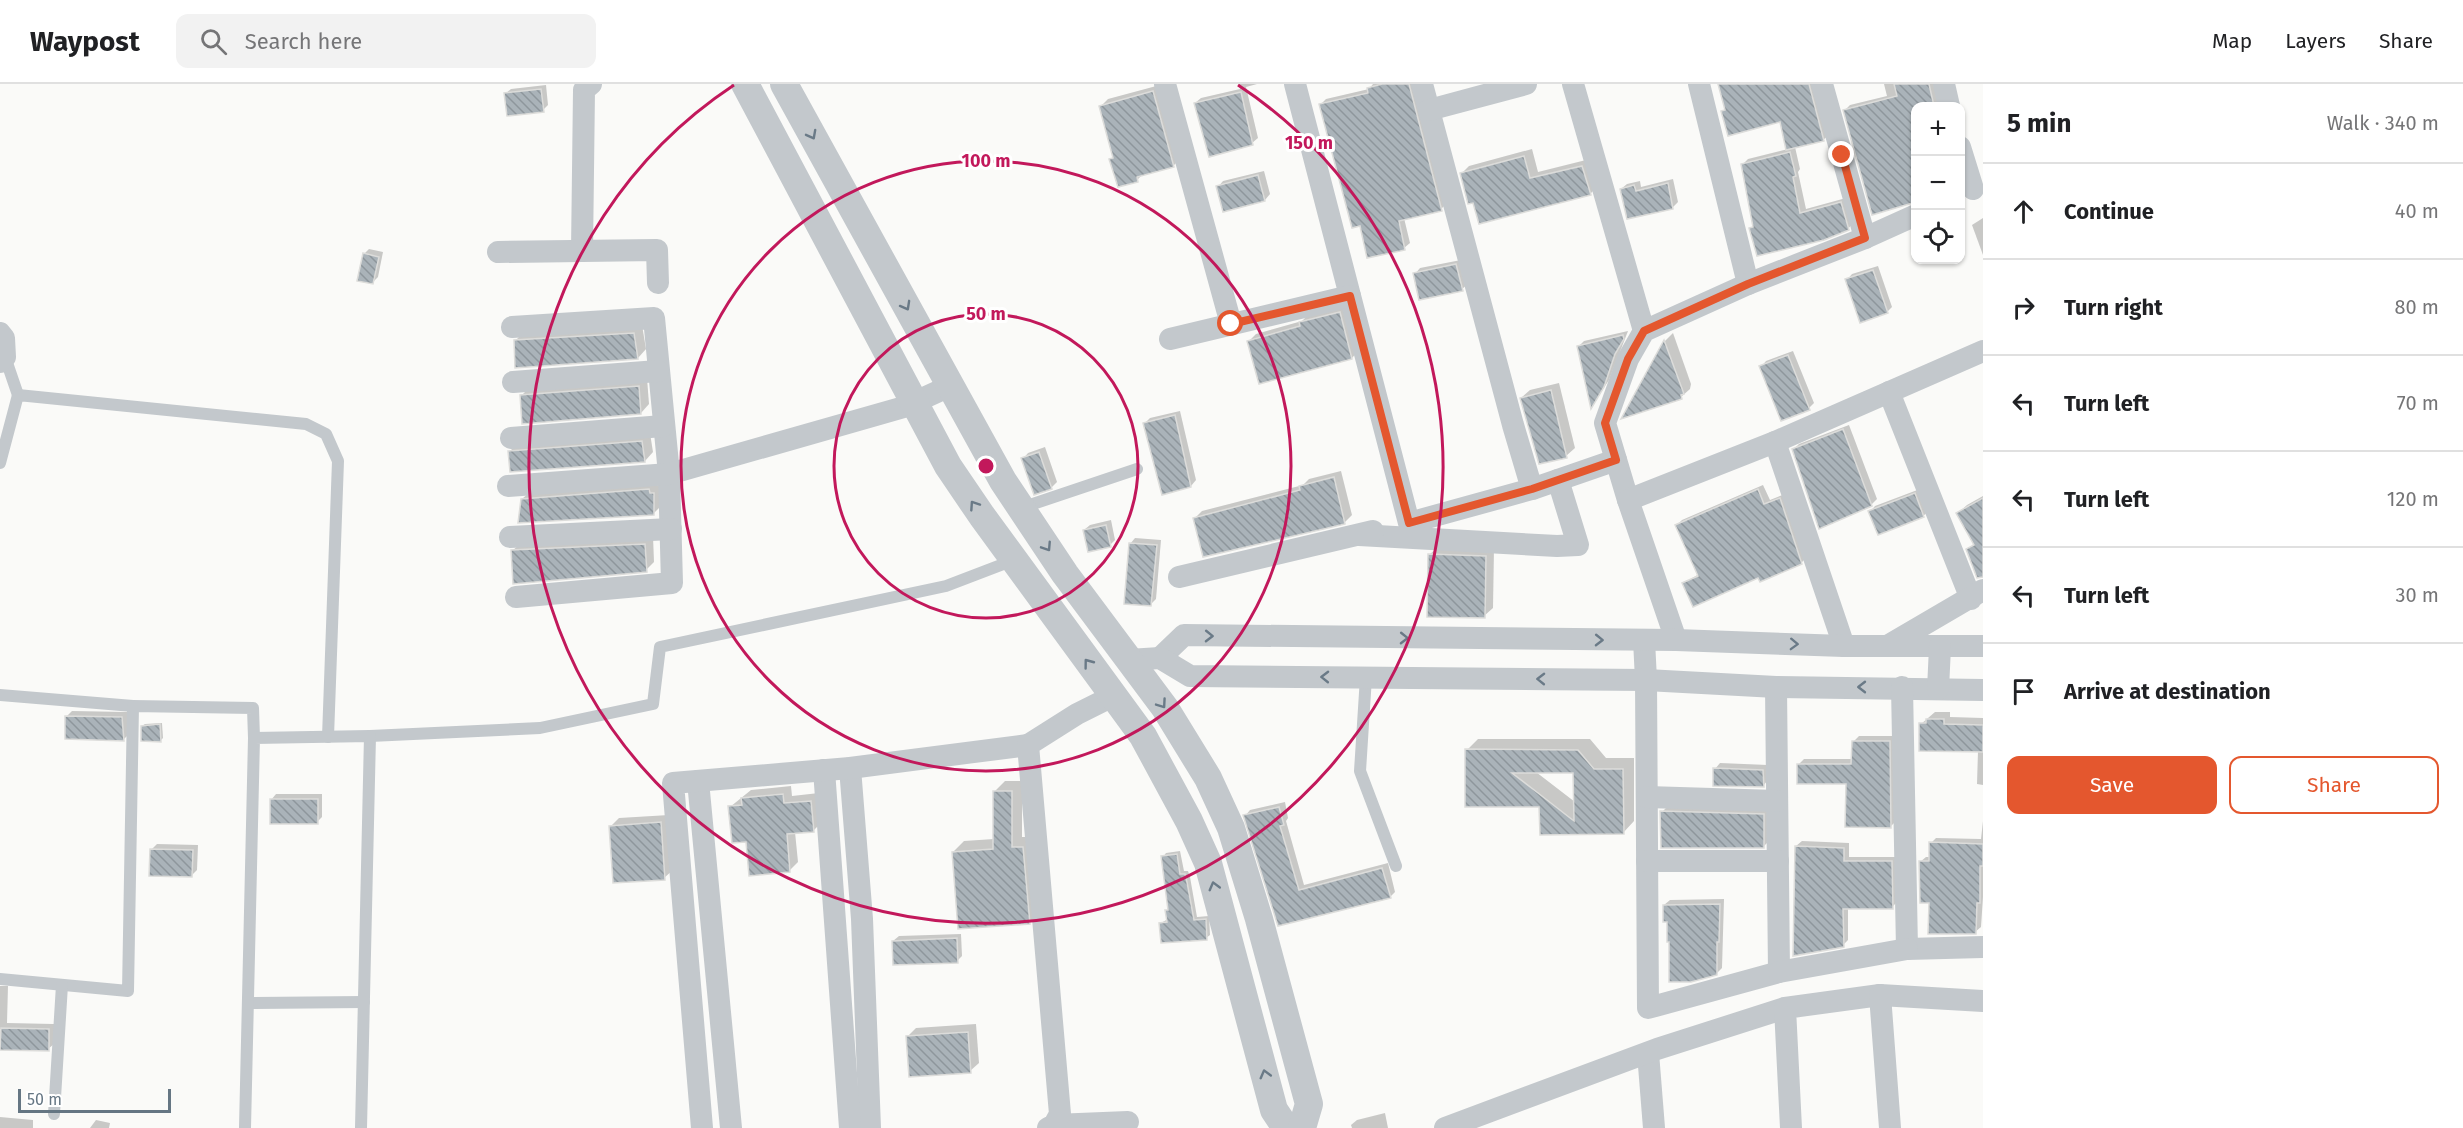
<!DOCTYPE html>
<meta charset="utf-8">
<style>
body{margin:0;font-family:"Fira Sans",sans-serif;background:#f2f2f2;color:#202124}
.controls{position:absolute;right:18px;top:18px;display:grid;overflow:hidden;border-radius:12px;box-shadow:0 2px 4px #0004}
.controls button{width:54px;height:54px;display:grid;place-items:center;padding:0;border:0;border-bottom:2px solid #e0e0e0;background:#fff;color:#202124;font:30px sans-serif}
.scale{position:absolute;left:18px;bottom:15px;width:153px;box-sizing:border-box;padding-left:6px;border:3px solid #657683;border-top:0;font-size:16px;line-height:21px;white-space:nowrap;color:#657683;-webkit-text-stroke:4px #fff;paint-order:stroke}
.stop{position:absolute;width:18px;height:18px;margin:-14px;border:4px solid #e4572e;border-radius:50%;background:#fff}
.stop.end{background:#e4572e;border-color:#fff;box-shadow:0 2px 6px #0008}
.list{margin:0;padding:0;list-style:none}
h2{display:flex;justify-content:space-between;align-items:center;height:78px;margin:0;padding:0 24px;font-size:26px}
h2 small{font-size:20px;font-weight:400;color:#757577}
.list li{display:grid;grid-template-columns:39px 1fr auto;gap:18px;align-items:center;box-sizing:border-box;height:96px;padding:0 24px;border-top:2px solid #e0e0e0}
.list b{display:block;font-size:22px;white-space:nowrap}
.list em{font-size:20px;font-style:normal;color:#757577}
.actions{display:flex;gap:12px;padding:18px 24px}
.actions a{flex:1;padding:14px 0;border:2px solid #e4572e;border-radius:12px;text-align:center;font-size:21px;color:#e4572e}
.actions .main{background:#e4572e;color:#fff}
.icon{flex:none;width:33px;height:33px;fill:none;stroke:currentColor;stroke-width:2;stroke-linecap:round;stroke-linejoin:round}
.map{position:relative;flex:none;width:1983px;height:1044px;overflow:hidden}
header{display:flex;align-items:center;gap:36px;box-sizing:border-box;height:84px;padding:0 30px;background:#fff;border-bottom:2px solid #e0e0e0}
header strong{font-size:28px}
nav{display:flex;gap:33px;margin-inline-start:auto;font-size:21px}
.search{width:420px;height:54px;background:#f2f2f2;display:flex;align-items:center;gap:15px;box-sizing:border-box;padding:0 21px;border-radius:12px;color:#757577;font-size:22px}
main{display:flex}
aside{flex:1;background:#fff}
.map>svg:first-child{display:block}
.shadow{fill:#0003;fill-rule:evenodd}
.building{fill:url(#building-back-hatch);stroke:#dcdcda;stroke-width:1.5;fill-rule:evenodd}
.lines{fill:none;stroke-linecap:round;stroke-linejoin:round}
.service{stroke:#c3c8cc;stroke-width:12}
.minor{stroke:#c3c8cc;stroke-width:22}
.tertiary{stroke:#c3c8cc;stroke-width:28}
.oneway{stroke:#6a7a87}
.route{stroke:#e4572e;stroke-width:8}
.ring{fill:none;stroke:#c2185b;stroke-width:3}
.centre{fill:#c2185b;stroke:#fff;stroke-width:3}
.ring-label{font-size:18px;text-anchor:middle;font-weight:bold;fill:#c2185b;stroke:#fff;stroke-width:6;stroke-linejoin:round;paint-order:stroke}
</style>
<header>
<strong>Waypost</strong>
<div class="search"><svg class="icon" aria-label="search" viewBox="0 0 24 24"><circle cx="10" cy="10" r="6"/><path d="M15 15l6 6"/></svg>Search here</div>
<nav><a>Map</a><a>Layers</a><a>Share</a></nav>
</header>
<main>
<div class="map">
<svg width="1983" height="1044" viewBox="0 0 1983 1044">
<defs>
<pattern id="building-back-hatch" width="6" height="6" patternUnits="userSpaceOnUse" patternTransform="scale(1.5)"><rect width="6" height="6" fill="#aab3b9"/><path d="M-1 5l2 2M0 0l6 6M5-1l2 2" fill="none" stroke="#8e969c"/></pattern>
</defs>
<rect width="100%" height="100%" fill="#fafaf8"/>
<!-- shadow -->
<g class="shadow">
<path d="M1239,0H1257L1246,3L1258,54L1252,59L1195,19L1201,14L1240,5Z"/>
<path d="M1373,0H1414L1446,120L1441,125L1404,134L1410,159L1404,164L1361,141L1321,20L1326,15L1369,5Z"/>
<path d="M1720,0H1814L1829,51L1823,56L1795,63L1800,85L1798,88L1806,125L1846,114L1853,139L1848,145H1751L1754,141L1742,81L1748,75L1788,65L1781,36L1722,28L1726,24Z"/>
<path d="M1884,0H1935L1940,22L1845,26L1850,21L1887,12Z"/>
<path d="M546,1L548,21L543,26L505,10L511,5Z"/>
<path d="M1160,1L1180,75L1173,82L1143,90L1137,96L1111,75L1114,72L1101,22L1108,15Z"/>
<path d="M1532,65L1538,88L1590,75L1597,103L1590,110L1474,117L1461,90L1469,82Z"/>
<path d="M1264,87L1270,110L1265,116L1218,103L1223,97Z"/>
<path d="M1673,95L1678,118L1673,123L1621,105L1627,100L1640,97L1641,103Z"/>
<path d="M1983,134V171L1972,141Z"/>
<path d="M369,165L383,168L378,193L372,199L364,170Z"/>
<path d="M1461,176L1468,200L1462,205L1415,190L1420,184Z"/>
<path d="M1878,182L1892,223L1887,228L1847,196L1852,190Z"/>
<path d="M1347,222L1359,266L1352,274L1260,298L1249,257L1256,250L1302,237L1308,231Z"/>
<path d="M642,241L646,265L638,274L515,257L523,249Z"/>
<path d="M1628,247L1609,296L1592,322L1579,262L1584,257Z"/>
<path d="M1673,249L1691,300L1690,305L1681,313L1625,332L1665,257Z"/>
<path d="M1793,267L1814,319L1809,324L1761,283L1766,277Z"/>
<path d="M647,294L649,320L641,329L521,312L530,303Z"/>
<path d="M1559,299L1575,364L1566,372L1521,314L1530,306Z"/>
<path d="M1180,327L1196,396L1191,402L1144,340L1150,334Z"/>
<path d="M1849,341L1877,415L1871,421L1793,366L1799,360Z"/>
<path d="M650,349L653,368L645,377L510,367L518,359Z"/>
<path d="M1045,363L1057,398L1052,403L1035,409L1023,375L1028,369Z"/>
<path d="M1341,387L1352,431L1345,438L1204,472L1194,435L1202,427L1303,401L1309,395Z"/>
<path d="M662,401V421L653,430L522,415L531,407Z"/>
<path d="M1763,401L1770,416L1785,410L1806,474L1801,479L1759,492L1684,499L1699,490L1677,441L1682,436Z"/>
<path d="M1920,405L1929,427L1923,432L1870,428L1875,422Z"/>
<path d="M1983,412V492L1968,466L1975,458L1958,429L1967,421Z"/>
<path d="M1111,436L1115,456L1110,461L1084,446L1090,441Z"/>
<path d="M653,452L654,478L646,486L512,467L521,459Z"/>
<path d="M1135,454L1161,456L1156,515L1151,520L1130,460Z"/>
<path d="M1438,463L1494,464L1493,524L1484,532L1429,471Z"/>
<path d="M72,627L127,628L129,650L124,655L67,632Z"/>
<path d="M1935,628H1950V633L1983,634V701L1977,700L1978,667L1921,640Z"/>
<path d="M162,639L163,654L160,657L142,642L145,640Z"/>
<path d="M1859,652H1894L1896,737L1891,742L1847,698L1798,681L1804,675H1853V658Z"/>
<path d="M1478,655H1590L1606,674H1634V737L1623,749L1541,750L1540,722L1467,666ZM1536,688H1574L1575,718Z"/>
<path d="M1720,679L1768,681V696L1763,702L1715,685Z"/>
<path d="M1005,697H1022V753H1034L1040,828L1029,839L953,768L964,757L994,755V708Z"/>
<path d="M791,702L792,712L819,709L822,738L814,746L795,748L798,778L790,786L747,756L730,723L751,706Z"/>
<path d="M276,710H322V733L317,738L271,716Z"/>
<path d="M1285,718L1288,734L1286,737L1304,801L1388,779L1395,808L1390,813L1279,840L1245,732L1250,726Z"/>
<path d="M1669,721L1770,724L1771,755L1764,762L1662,728Z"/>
<path d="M669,731L673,786L664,794L611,742L619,734Z"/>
<path d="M1983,737V813L1981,843L1975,848L1931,817L1920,778L1926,773H1931V759L1936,754L1981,755Z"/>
<path d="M1802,757L1849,759V773H1897V818L1892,823H1848V856L1843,861L1796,762Z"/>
<path d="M157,760L198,761L197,786L192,791L151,766Z"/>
<path d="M1180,767L1184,787H1188L1190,793L1197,833L1209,832L1210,851L1206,854L1161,839L1168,835L1169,825L1163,773L1166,769Z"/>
<path d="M1724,815L1722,884L1716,890L1668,836L1664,821L1670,816Z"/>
<path d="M961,850L962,872L957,877L893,857L899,852Z"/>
<path d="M0,902H8L7,939L54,940V960L48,965L0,945Z"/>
<path d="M976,940L979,979L970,987L907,953L916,944Z"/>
<path d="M1385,1029L1388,1044H1352L1351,1041L1357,1036Z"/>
<path d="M0,1033L33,1036V1044H0Z"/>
<path d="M96,1036L110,1039L109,1044H90Z"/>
</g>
<!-- building -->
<g class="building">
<path d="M1382,0H1409L1442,127L1399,137L1405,166L1367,174L1360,142L1352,144L1319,20L1368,9L1367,4Z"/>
<path d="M1718,0H1809L1824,57L1786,66L1780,38L1728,52L1721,27L1725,26Z"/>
<path d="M1894,0H1929L1934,22H1916V118L1872,131L1843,26L1897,12Z"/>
<path d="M541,5L544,28L507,32L504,9Z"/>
<path d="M1153,7L1174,83L1137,93L1138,98L1118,103L1109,75L1113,74L1099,22Z"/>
<path d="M1241,8L1253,61L1209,73L1194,19Z"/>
<path d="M1790,68L1796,92L1793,93L1800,129L1841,118L1849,146L1824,156L1757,172L1749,144L1753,143L1741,80Z"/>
<path d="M1524,72L1530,94L1582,82L1591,111L1479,140L1473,119L1468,120L1460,89Z"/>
<path d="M1258,91L1265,117L1223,128L1216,102Z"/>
<path d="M1668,99L1673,125L1627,135L1620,105L1634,101L1636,107Z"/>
<path d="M363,169L379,173L373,200L357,197Z"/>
<path d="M1456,180L1463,207L1419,216L1413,189Z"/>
<path d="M1873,186L1888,229L1860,239L1845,195Z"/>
<path d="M1340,228L1352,275L1259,300L1247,257L1300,242L1299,238Z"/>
<path d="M634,249L638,275L515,284L514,256Z"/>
<path d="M1623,251L1624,255L1615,270L1604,303L1591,325L1577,262Z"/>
<path d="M1664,256L1684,310L1681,311L1682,315L1621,335Z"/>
<path d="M1788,271L1810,326L1781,337L1759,282Z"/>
<path d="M639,302L641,330L522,340L520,311Z"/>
<path d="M1551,306L1567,374L1539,380L1520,314Z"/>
<path d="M1175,331L1191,403L1162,411L1143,339Z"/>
<path d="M1843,345L1872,422L1819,445L1792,365Z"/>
<path d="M642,357L645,378L510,388L508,367Z"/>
<path d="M1039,368L1052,405L1034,411L1021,374Z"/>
<path d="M1334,393L1345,440L1203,473L1193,434L1300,406L1299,402Z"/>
<path d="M649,405L650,409H654V431L518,439L521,415Z"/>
<path d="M1758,405L1764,420L1780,414L1802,480L1760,498L1758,494L1693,523L1682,499L1698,492L1675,441Z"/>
<path d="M1915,409L1924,433L1878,451L1868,427Z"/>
<path d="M1983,414V493L1977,494L1966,465L1974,461L1956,429Z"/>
<path d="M1106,441L1111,463L1088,468L1083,446Z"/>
<path d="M1129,459L1157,461L1151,522L1124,520Z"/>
<path d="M645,460L647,488L513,500L511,466Z"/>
<path d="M1428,470L1486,472L1485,534L1427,533Z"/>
<path d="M65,632L122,633L124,657L65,655Z"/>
<path d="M1926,635H1944V640L1983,641V668L1919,667V639H1926Z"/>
<path d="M160,640L161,658L141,657V642Z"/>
<path d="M1852,657H1890L1891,744L1845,743L1846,700H1797V680H1851Z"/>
<path d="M1465,665L1578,666L1594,685H1623L1624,750L1540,751L1539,723H1465ZM1512,689H1573L1574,737L1538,709Z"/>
<path d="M1713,684L1763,686L1764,703L1713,702Z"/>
<path d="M993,707H1012V763H1023L1030,840L958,845L952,768L993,765Z"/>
<path d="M783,710L784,719L811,717L814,748L787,750L790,788L749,792L746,758L732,759L728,722L742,721L741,714Z"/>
<rect x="270" y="715" width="48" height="25"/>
<path d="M1279,723L1284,741L1280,742L1299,806L1382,784L1391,814L1278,842L1243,731Z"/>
<path d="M1660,727L1764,730V764H1661Z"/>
<path d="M661,738L665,796L613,799L609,742Z"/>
<path d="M1929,758L1983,760V782H1980V819H1977L1976,850H1928L1929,819H1920L1919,777H1929Z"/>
<path d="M1795,762L1844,764V777H1892L1893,825H1843L1844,863L1793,872Z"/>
<path d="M150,765L193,766L192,793L149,792Z"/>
<path d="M1177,770L1180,790H1185L1187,798L1194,836L1206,835L1207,856L1161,859L1159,839L1167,838L1165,826H1168L1161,772Z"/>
<path d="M1720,820L1719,858H1717V891L1691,898H1669V858H1667V838H1663V821Z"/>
<path d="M957,854L958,879L893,881L892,857Z"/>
<path d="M1,944L49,945V967L0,966Z"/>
<path d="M968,948L971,989L909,993L906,952Z"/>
</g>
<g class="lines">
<!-- service -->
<g class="service">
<path d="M5,273L18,311"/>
<path d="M0,379L18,311L306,340L326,350L338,377L328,653"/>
<path d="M1021,424L1137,385"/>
<path d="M1366,593L1360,687L1396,782"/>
<path d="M0,611L133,622"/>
<path d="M370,652L540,644L653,620L660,563L946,502L1014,476"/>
<path d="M0,895L128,907L133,622L253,624L254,654"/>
<path d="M248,919L364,918"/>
<path d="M54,1030L62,901"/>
<path d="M245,1044L254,654L370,652L361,1044"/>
</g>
<!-- minor -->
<g class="minor">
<path d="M1165,0L1231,240"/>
<path d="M1295,0L1409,439L1532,405"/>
<path d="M1422,0L1513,341L1532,405L1616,376"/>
<path d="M1573,0L1644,247"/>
<path d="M1699,0L1748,200"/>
<path d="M1822,0L1865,154"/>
<path d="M1944,0L1949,22"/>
<path d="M1429,26L1526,0"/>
<path d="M1960,63L1973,105"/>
<path d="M582,167L584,6L591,0"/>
<path d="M498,168L657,166L658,199"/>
<path d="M512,243L654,234L669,390L672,499L516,513"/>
<path d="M0,249L4,254L5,273L0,278"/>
<path d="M1170,255L1350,212"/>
<path d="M513,298L658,287"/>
<path d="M1889,308L1971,515"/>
<path d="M511,354L663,342"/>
<path d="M1775,358L1844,562"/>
<path d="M508,402L669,390L904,323L950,302"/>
<path d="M1628,416L1605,339L1628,275L1644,247L1748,200L1865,154L1916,131"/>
<path d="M1359,451L1557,462L1578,461L1558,396"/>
<path d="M510,453L671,445"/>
<path d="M1179,493L1373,447"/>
<path d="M1644,556L1646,596L1648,924L1779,888L1776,603"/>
<path d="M1676,556L1628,416L1775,358L1983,267"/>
<path d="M1889,561L1983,506"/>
<path d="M1160,574L1184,551L1676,556L1844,562H1983"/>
<path d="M1129,576L1160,574L1190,592L1646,596L1776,603L1983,606"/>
<path d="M1902,603L1907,865L1983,863"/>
<path d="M1938,605L1940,563"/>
<path d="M850,684L862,835L870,1044"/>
<path d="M824,686L850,1044"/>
<path d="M698,697L731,1044"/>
<path d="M1647,713L1777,717"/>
<path d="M1647,777H1778"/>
<path d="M1779,888L1907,865"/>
<path d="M1648,969L1654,1044"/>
<path d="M1054,1041L1128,1038"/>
<path d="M702,1044L673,699L850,684L1028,661"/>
<path d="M1048,1044L1054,1041L1060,1030L1028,661L1077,630L1113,612"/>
<path d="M1445,1044L1657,965L1785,924"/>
<path d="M1791,1044L1785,924L1880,911"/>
<path d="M1890,1044L1880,911L1983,917"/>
</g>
<!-- tertiary -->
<g class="tertiary">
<path d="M745,0L948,382L982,432L1143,652L1189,737L1208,779L1274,1026L1286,1044"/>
<path d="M784,0L1003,397L1065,490L1165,624L1208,694L1231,744L1259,835L1309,1020L1302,1044"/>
</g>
</g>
<!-- one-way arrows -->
<defs><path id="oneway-chevron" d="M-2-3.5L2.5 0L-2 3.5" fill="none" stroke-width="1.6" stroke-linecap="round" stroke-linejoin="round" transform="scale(1.5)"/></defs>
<g class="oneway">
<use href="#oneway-chevron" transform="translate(812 51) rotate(62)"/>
<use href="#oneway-chevron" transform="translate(906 222) rotate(61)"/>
<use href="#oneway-chevron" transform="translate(974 421) rotate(-124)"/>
<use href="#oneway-chevron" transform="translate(1047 463) rotate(57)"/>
<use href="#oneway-chevron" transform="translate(1209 552) rotate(1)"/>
<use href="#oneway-chevron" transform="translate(1404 554) rotate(1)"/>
<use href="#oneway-chevron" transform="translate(1599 556) rotate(1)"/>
<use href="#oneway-chevron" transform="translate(1794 560) rotate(2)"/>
<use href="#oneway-chevron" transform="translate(1088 579) rotate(-127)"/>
<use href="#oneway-chevron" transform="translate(1325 593) rotate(-179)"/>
<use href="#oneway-chevron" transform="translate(1541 595) rotate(-179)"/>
<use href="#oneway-chevron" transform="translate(1862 603) rotate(-180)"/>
<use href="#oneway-chevron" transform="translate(1162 620) rotate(55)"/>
<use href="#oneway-chevron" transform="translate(1214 802) rotate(-105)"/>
<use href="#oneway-chevron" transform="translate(1265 990) rotate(-105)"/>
</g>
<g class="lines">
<!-- route -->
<path class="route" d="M1231,240L1350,212L1409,439L1532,405L1616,376L1605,339L1628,275L1644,247L1748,200L1865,154L1842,71"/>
</g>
<!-- distance rings -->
<g class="ring">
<circle cx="986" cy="382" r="152"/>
<circle cx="986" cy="382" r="305"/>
<path d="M1238 1A457 457 0 1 1 734 1"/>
</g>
<circle cx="986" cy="382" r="9" class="centre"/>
<g class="ring-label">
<text x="1309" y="65">150 m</text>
<text x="986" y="83">100 m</text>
<text x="986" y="236">50 m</text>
</g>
</svg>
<div class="controls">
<button>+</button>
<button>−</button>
<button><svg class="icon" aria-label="locate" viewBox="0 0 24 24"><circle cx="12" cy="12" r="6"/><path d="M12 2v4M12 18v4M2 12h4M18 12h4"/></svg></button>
</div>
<div class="scale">50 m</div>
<div class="stop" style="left:1231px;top:240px"></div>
<div class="stop end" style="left:1842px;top:71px"></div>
</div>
<aside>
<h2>5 min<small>Walk · 340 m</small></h2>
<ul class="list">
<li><svg class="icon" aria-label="ahead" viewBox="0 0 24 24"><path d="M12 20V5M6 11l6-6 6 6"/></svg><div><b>Continue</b></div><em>40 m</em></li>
<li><svg class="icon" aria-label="right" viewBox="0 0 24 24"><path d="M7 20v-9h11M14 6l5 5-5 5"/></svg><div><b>Turn right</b></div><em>80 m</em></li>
<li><svg class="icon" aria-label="left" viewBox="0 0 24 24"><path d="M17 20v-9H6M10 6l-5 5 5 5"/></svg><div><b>Turn left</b></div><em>70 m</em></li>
<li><svg class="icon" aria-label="left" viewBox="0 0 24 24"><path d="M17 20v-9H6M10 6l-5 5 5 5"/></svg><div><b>Turn left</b></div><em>120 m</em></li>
<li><svg class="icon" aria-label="left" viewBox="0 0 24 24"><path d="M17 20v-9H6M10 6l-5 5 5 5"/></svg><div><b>Turn left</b></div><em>30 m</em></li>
<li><svg class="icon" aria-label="arrive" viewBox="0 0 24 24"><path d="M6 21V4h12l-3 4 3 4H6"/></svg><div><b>Arrive at destination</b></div></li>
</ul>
<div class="actions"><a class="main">Save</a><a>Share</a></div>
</aside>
</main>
